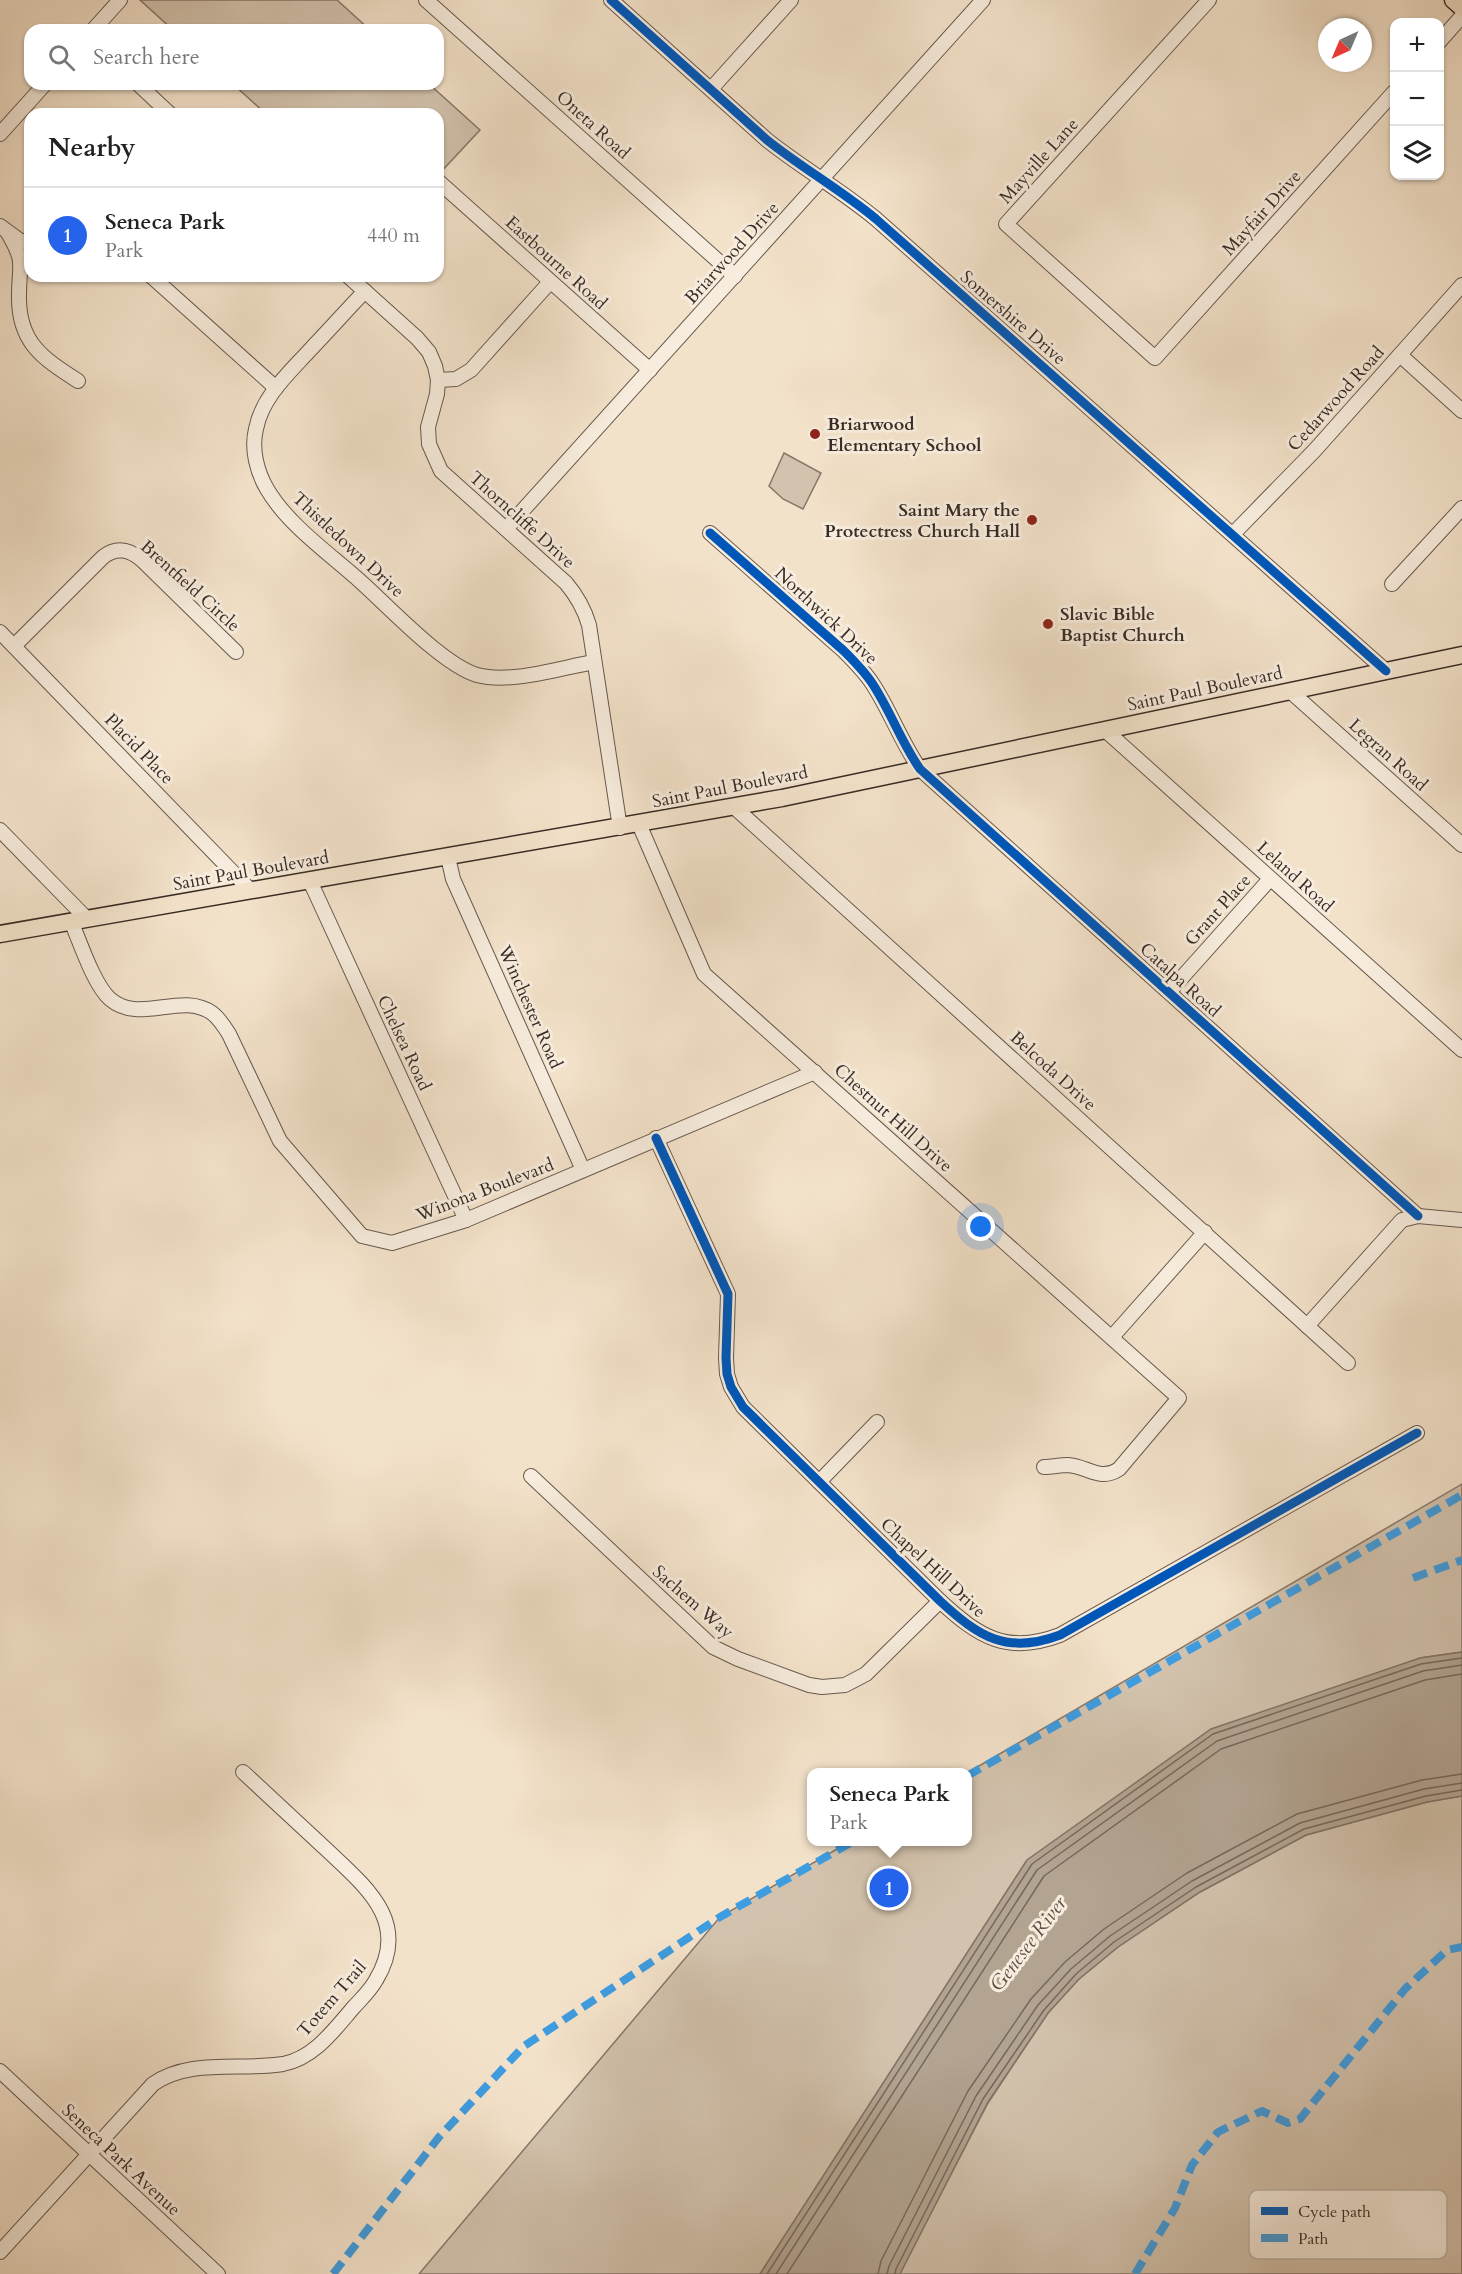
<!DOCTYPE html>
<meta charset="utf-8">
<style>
body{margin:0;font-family:Cardo,serif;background:#f6f6f6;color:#222}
.controls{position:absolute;right:18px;top:18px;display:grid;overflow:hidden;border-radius:12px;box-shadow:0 2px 4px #0004}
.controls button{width:54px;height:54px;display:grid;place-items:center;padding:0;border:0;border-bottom:2px solid #e0e0e0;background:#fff;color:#222;font:30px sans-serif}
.compass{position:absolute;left:1318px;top:18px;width:54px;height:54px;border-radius:50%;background:#fff;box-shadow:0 2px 4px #0004;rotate:224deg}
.you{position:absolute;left:981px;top:1227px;width:21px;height:21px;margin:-15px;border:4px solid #fff;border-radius:50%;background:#1a73e8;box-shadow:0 0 0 9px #1a73e833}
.badge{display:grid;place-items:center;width:39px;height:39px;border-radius:50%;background:#2563eb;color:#fff;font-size:20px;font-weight:700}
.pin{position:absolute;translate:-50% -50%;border:3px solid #fff;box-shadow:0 2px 6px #0006}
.popup{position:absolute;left:807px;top:1768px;width:165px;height:78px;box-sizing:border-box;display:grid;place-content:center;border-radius:12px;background:#fff;filter:drop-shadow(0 2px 4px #0005);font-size:20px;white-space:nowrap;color:#767676}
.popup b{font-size:22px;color:#222}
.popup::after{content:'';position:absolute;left:50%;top:100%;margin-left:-12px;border:12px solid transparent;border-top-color:#fff}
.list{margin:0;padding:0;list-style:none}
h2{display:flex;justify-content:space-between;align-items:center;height:78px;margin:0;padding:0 24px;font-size:26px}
h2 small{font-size:20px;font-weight:400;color:#767676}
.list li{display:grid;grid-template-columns:39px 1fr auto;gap:18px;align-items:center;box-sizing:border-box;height:96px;padding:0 24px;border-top:2px solid #e0e0e0}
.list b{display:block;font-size:22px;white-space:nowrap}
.list p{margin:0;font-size:20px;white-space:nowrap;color:#767676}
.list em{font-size:20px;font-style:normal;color:#767676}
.icon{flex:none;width:33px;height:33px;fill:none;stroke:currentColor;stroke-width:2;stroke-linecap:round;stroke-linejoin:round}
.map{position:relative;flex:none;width:1462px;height:2274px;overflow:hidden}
.search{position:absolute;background:#fff;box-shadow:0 2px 4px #0004;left:24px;top:24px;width:420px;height:66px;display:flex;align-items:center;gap:15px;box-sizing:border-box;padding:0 21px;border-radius:18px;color:#767676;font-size:22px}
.panel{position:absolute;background:#fff;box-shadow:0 2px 4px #0004;left:24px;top:108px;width:420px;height:174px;border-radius:18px}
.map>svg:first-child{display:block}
.green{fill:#d3c3ae;stroke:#86776a;stroke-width:1.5}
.water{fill:#b3a492;stroke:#827466;stroke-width:1.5}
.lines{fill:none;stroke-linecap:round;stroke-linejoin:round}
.shore{stroke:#76685c;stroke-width:1.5}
.minor-casing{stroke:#67594e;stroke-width:16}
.major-casing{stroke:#382b25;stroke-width:19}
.minor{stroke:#f7ecdd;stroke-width:14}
.major{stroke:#f3e2ca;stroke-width:16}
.quiet{stroke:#3e9ce0;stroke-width:8;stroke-dasharray:15 8;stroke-linecap:butt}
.cycleway-casing{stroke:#f7ecdd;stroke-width:13}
.cycleway{stroke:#0057b8;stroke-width:9}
.poi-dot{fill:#8f2418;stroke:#f7ecdd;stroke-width:2}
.labels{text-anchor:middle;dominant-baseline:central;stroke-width:6;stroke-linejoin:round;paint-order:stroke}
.street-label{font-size:18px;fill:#382b25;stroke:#f7ecdd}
.poi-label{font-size:18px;font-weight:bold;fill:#382b25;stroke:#f7ecdd;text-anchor:start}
.water-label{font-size:20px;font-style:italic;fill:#5d4f46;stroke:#f7ecdd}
.key{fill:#f7ecdd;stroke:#beb2a6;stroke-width:1.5}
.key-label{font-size:16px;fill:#382b25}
</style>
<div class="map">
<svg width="1462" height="2274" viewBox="0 0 1462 2274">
<rect width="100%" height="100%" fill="#f3e2ca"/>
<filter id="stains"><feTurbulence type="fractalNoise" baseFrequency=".00333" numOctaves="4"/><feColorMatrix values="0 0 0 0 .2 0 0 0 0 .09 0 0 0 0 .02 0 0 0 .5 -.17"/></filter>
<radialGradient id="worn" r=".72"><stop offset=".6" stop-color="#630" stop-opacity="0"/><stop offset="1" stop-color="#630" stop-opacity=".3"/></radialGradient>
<!-- green -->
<g class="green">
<path d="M140,0H337L370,30H173Z"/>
<path d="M233,84H429L480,130L438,175V114H266Z"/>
<path d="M784,453L821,473L803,509L783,499L769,486Z"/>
<path d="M1462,1484V1652L1420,1658L1027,1860L760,2274H419L720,1917L849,1842H967V1773Z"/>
<path d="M1462,1796V2274H899L988,2103L1048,2013L1079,1979L1118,1947L1200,1892L1306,1835L1427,1802Z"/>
</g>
<!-- water -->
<path class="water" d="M1462,1652V1796L1427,1802L1306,1835L1200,1892L1118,1947L1079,1979L1048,2013L988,2102L900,2274H760L1027,1860L1211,1729L1420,1658Z"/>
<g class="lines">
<!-- shore -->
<g class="shore">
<path d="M767,2274L1032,1864L1213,1734L1421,1664L1462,1658"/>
<path d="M776,2274L1037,1870L1217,1741L1423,1671L1462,1665"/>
<path d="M787,2274L1044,1876L1221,1749L1425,1680L1462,1674"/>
<path d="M878,2274L881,2261L968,2091L1031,1999L1065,1962L1104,1929L1187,1873L1297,1814L1422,1780L1462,1774"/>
<path d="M887,2274L889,2266L976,2096L1038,2005L1071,1969L1110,1936L1192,1881L1300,1823L1424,1789L1462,1783"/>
<path d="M895,2274L896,2269L983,2099L1044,2010L1076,1974L1114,1942L1196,1887L1304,1829L1426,1796L1462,1790"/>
</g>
<!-- minor casing -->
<g class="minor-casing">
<g id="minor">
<path d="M426,0L735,276"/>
<path d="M611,0L767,140C802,168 841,190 876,219L1386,671"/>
<path d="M1209,0L1006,224L1155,358L1394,92"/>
<path d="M93,30L120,0"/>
<path d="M1440,41L1462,16"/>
<path d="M138,84L170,114"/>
<path d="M711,89L791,0"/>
<path d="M0,134L45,84"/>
<path d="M438,181L650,370"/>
<path d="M0,226L19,240L30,243"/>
<path d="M8,233C26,264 19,263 19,295C18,342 42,358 78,381"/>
<path d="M151,276L276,388"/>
<path d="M348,276L417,338L429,352L435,366L438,380L437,394L428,427L429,444L441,471L566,583C577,596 584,608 589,625L620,828"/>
<path d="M365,291C346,311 328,331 309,351C288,374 262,397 256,429C251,449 257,472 267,489C288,525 330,554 361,582C389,607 443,665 477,675C512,684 559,668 594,662"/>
<path d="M1400,355L1462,411"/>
<path d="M438,380L456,379L471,370L550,282"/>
<path d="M506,529L983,0"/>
<path d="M710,533L844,651C854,661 864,671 872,683C890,710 901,742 920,769L1418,1216"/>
<path d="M1233,534L1315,450L1462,285"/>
<path d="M1392,584L1462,508"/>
<path d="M0,632L251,891"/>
<path d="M14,646L103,557C117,546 130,550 142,560L236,652"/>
<path d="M1290,691L1462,845"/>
<path d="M1105,730L1462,1050"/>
<path d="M733,806L1348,1363"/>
<path d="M639,824L704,974L1179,1398L1119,1469C1100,1482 1087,1466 1068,1465C1060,1465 1052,1467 1044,1467"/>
<path d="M0,830L87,919"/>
<path d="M448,857L453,879L583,1170"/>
<path d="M310,881L466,1220"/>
<path d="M71,921C80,942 94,985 110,999C140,1025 181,991 212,1013C219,1018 224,1026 229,1034L280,1141L362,1236L392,1243L466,1220L815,1072"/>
<path d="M1169,992L1270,879"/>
<path d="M656,1138L728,1294L726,1358L727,1374L731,1387L743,1407L940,1601C979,1637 1007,1655 1060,1635L1417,1433"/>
<path d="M1307,1326L1402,1220L1418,1216L1462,1220"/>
<path d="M1112,1337L1205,1232"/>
<path d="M531,1476L713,1647L738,1659L809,1685L822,1687L845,1685L866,1674L940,1601"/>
<path d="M819,1482L877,1422"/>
<path d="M0,2071L218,2274"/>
<path d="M0,2252L153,2084C190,2058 241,2071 283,2064C314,2058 334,2030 353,2008C361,1999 370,1991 376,1980C411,1922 366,1887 327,1850C299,1824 271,1798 243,1772"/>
</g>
</g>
<!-- major casing -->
<g class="major-casing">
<g id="major">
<path d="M1453,0L1462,8"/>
<path d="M0,934L782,798L1462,655"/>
</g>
</g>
<!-- minor -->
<use href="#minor" class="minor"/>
<!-- major -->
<use href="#major" class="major"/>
<!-- quiet -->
<g class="quiet">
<path d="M1413,1578L1462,1560"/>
<path d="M967,1776L1462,1495"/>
<path d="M333,2274L439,2137L524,2046L720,1917L852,1842"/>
<path d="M1135,2274L1175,2208L1192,2165L1218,2132L1262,2111L1288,2123L1300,2119L1405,1989L1447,1950L1462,1947"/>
</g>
<!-- cycleway casing -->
<g class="cycleway-casing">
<g id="cycleway">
<path d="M611,0L767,140C802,168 841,190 876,219L1386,671"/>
<path d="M710,533L844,651C854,661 864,671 872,683C890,710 901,742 920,769L1418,1216"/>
<path d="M656,1138L728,1294L726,1358L727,1374L731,1387L743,1407L940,1601C979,1637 1007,1655 1060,1635L1417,1433"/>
</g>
</g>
<!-- cycleway -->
<use href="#cycleway" class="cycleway"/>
</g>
<!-- markers -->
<g class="poi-dot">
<circle cx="815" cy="434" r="6"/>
<circle cx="1032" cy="520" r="6"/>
<circle cx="1048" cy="624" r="6"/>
</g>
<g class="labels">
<!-- street labels -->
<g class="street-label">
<text transform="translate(593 125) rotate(42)">Oneta Road</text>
<text transform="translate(1039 161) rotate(-48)">Mayville Lane</text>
<text transform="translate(1262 213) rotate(-48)">Mayfair Drive</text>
<text transform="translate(732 253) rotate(-48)">Briarwood Drive</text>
<text transform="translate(556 263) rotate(42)">Eastbourne Road</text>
<text transform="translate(1013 318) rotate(41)">Somershire Drive</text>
<text transform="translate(1336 399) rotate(-48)">Cedarwood Road</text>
<text transform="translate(522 520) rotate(42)">Thorncliffe Drive</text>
<text transform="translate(348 545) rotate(43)">Thistledown Drive</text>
<text transform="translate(190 586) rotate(42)">Brentfield Circle</text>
<text transform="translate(826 616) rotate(43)">Northwick Drive</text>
<text transform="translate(1205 689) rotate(-12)">Saint Paul Boulevard</text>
<text transform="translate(139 749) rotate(46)">Placid Place</text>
<text transform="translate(1388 755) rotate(42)">Legran Road</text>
<text transform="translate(730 787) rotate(-11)">Saint Paul Boulevard</text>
<text transform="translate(251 871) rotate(-10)">Saint Paul Boulevard</text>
<text transform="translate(1295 877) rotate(42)">Leland Road</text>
<text transform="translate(1218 910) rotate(-48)">Grant Place</text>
<text transform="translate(1180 980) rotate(42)">Catalpa Road</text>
<text transform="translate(530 1007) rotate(66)">Winchester Road</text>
<text transform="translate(404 1043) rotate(65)">Chelsea Road</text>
<text transform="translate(1053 1071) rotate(42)">Belcoda Drive</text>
<text transform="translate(893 1118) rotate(42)">Chestnut Hill Drive</text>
<text transform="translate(485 1190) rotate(-21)">Winona Boulevard</text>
<text transform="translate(933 1568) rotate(43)">Chapel Hill Drive</text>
<text transform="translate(693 1602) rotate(41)">Sachem Way</text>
<text transform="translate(332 1999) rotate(-49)">Totem Trail</text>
<text transform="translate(121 2160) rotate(43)">Seneca Park Avenue</text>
</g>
<!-- poi labels -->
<g class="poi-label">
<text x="827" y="424">Briarwood<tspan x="827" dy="21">Elementary School</tspan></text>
<text x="1020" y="510" text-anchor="end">Saint Mary the<tspan x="1020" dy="21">Protectress Church Hall</tspan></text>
<text x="1060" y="614">Slavic Bible<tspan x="1060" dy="21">Baptist Church</tspan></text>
</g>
<!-- water labels -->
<g class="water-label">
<text transform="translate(1028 1944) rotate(-53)">Genesee River</text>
</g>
</g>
<!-- legend -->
<rect x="1249" y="2190" width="198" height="69" rx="9" class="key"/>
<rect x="1261" y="2207" width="27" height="8" fill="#0057b8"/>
<rect x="1261" y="2234" width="27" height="8" fill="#3e9ce0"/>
<g class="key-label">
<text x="1298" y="2217">Cycle path</text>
<text x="1298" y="2244">Path</text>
</g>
<rect width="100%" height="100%" filter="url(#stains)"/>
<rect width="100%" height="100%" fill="url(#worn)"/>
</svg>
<div class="controls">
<button>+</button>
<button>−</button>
<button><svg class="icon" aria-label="layers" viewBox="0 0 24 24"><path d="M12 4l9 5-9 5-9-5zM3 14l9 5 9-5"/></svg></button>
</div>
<svg class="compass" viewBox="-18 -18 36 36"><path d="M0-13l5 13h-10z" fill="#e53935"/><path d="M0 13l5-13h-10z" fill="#767676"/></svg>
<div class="you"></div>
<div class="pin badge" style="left:889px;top:1888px">1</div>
<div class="popup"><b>Seneca Park</b>Park</div>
<div class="search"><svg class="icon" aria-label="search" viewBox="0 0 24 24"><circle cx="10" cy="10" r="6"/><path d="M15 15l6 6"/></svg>Search here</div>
<section class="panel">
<h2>Nearby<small></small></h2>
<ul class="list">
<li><span class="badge">1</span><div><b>Seneca Park</b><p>Park</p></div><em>440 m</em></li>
</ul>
</section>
</div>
